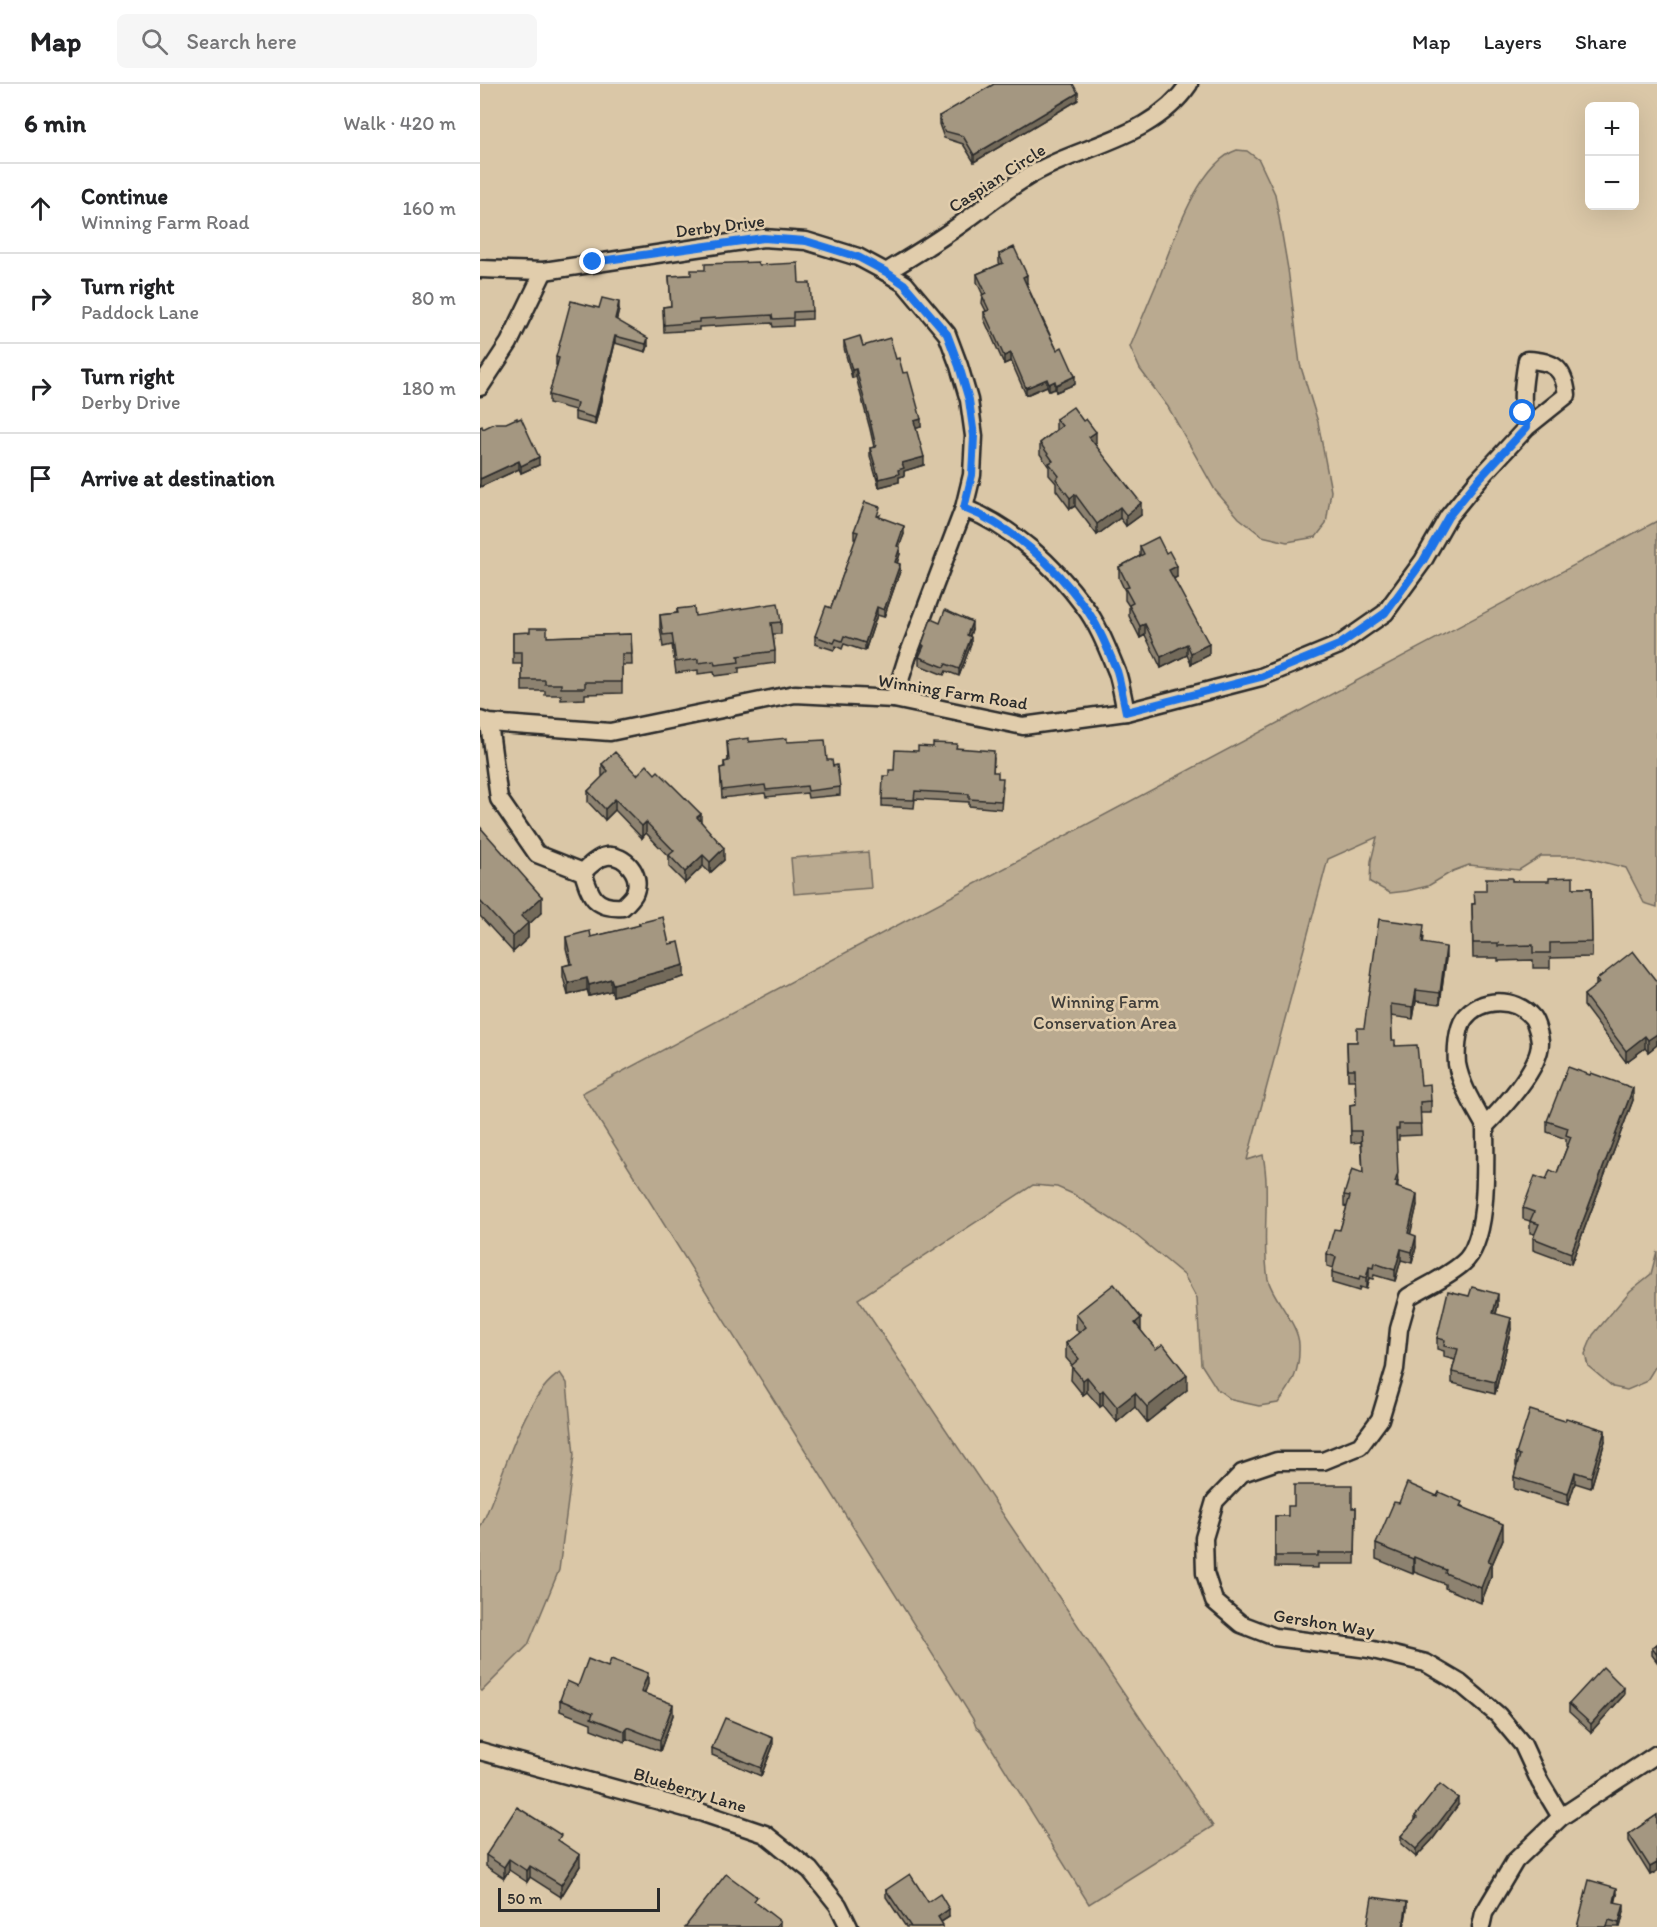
<!DOCTYPE html>
<meta charset="utf-8">
<style>
body{margin:0;font-family:Itim,sans-serif;background:#f6f6f6;color:#202124}
.controls{position:absolute;right:18px;top:18px;display:grid;overflow:hidden;border-radius:9px;box-shadow:0 6px 24px #0002}
.controls button{width:54px;height:54px;display:grid;place-items:center;padding:0;border:0;border-bottom:2px solid #e0e0e0;background:#fff;color:#202124;font:30px sans-serif}
.scale{position:absolute;left:18px;bottom:15px;width:162px;box-sizing:border-box;padding-left:6px;border:3px solid #2b2b2b;border-top:0;font-size:16px;line-height:21px;white-space:nowrap;color:#2b2b2b;-webkit-text-stroke:4px #e1cdac;paint-order:stroke}
.stop{position:absolute;width:18px;height:18px;margin:-14px;border:4px solid #1a73e8;border-radius:50%;background:#fff}
.stop.end{background:#1a73e8;border-color:#fff;box-shadow:0 2px 6px #0008}
.list{margin:0;padding:0;list-style:none}
h2{display:flex;justify-content:space-between;align-items:center;height:78px;margin:0;padding:0 24px;font-size:26px}
h2 small{font-size:20px;font-weight:400;color:#757577}
.list li{display:grid;grid-template-columns:39px 1fr auto;gap:18px;align-items:center;box-sizing:border-box;height:90px;padding:0 24px;border-top:2px solid #e0e0e0}
.list b{display:block;font-size:22px;white-space:nowrap}
.list p{margin:0;font-size:20px;white-space:nowrap;color:#757577}
.list em{font-size:20px;font-style:normal;color:#757577}
.icon{flex:none;width:33px;height:33px;fill:none;stroke:currentColor;stroke-width:2;stroke-linecap:round;stroke-linejoin:round}
.map{position:relative;flex:none;width:1177px;height:1843px;overflow:hidden}
header{display:flex;align-items:center;gap:36px;box-sizing:border-box;height:84px;padding:0 30px;background:#fff;border-bottom:2px solid #e0e0e0}
header strong{font-size:28px}
nav{display:flex;gap:33px;margin-inline-start:auto;font-size:21px}
.search{width:420px;height:54px;background:#f6f6f6;display:flex;align-items:center;gap:15px;box-sizing:border-box;padding:0 21px;border-radius:9px;color:#757577;font-size:22px}
main{display:flex}
aside{flex:1;background:#fff}
.map>svg:first-child{display:block}
.green{fill:#baaa90;stroke:#726a5e;stroke-width:1.5}
.lines{fill:none;stroke-linecap:round;stroke-linejoin:round}
.minor-casing{stroke:#2b2b2b;stroke-width:21}
.minor{stroke:#e1cdac;stroke-width:16}
.wall{fill:#8d826f;stroke:#2b2b2b;stroke-width:1.5}
.shaded-wall{fill:#736a5a;stroke:#2b2b2b;stroke-width:1.5}
.building{fill:#a49781;stroke:#2b2b2b;stroke-width:1.5}
.route{stroke:#1a73e8;stroke-width:8}
.labels{text-anchor:middle;dominant-baseline:central;stroke-width:5;stroke-linejoin:round;paint-order:stroke}
.street-label{font-size:18px;fill:#2b2b2b;stroke:#e1cdac}
.park-label{font-size:18px;fill:#403e3a;stroke:#e1cdac}
</style>
<header>
<strong>Map</strong>
<div class="search"><svg class="icon" aria-label="search" viewBox="0 0 24 24"><circle cx="10" cy="10" r="6"/><path d="M15 15l6 6"/></svg>Search here</div>
<nav><a>Map</a><a>Layers</a><a>Share</a></nav>
</header>
<main>
<aside>
<h2>6 min<small>Walk · 420 m</small></h2>
<ul class="list">
<li><svg class="icon" aria-label="ahead" viewBox="0 0 24 24"><path d="M12 20V5M6 11l6-6 6 6"/></svg><div><b>Continue</b><p>Winning Farm Road</p></div><em>160 m</em></li>
<li><svg class="icon" aria-label="right" viewBox="0 0 24 24"><path d="M7 20v-9h11M14 6l5 5-5 5"/></svg><div><b>Turn right</b><p>Paddock Lane</p></div><em>80 m</em></li>
<li><svg class="icon" aria-label="right" viewBox="0 0 24 24"><path d="M7 20v-9h11M14 6l5 5-5 5"/></svg><div><b>Turn right</b><p>Derby Drive</p></div><em>180 m</em></li>
<li><svg class="icon" aria-label="arrive" viewBox="0 0 24 24"><path d="M6 21V4h12l-3 4 3 4H6"/></svg><div><b>Arrive at destination</b></div></li>
</ul>
</aside>
<div class="map">
<svg width="1177" height="1843" viewBox="0 0 1177 1843">
<rect width="100%" height="100%" fill="#dac7a7"/>
<filter id="ink" filterUnits="userSpaceOnUse"><feTurbulence type="fractalNoise" baseFrequency=".0167" numOctaves="2"/><feDisplacementMap in="SourceGraphic" scale="12" xChannelSelector="R" yChannelSelector="G"/><feConvolveMatrix kernelMatrix="1 2 1 2 8 2 1 2 1" color-interpolation-filters="sRGB"/></filter>
<g filter="url(#ink)">
<!-- green -->
<g class="green">
<path d="M757,66L767,67L779,76L795,110L808,185L820,280L838,338L851,407L846,440L836,453L807,458L782,452L759,434L735,406L688,323L660,285L650,263C660,240 669,217 679,194C693,158 718,79 757,66Z"/>
<path d="M1177,437V823L1164,819L1146,784L1101,772H1061L1039,786L989,781L973,787L948,802L927,807L910,809L890,798L891,777L897,753L848,775L767,1076L783,1071C791,1112 781,1154 788,1195C792,1214 819,1240 819,1261C820,1286 813,1300 798,1319L779,1322L752,1316L737,1305L721,1280L717,1215L704,1191L657,1152L593,1110L577,1103L553,1101L378,1215L733,1742L609,1820L501,1647L496,1643L493,1635L102,1009Z"/>
<path d="M388,768L391,804L314,810L311,774Z"/>
<path d="M1177,1167V1280L1166,1298L1147,1306L1133,1303L1108,1282L1105,1270L1113,1251L1150,1207L1171,1190Z"/>
<path d="M80,1289L87,1299L94,1371L79,1486L48,1561L2,1607L0,1606V1444C21,1404 41,1312 80,1289Z"/>
</g>
<g class="lines">
<!-- minor casing -->
<g class="minor-casing">
<g id="minor">
<path d="M0,185L64,187L283,154L326,157L378,173L406,188L425,200L467,250L479,282L489,316L494,352L492,391L484,424L427,574L414,615"/>
<path d="M406,188C426,176 446,164 465,151C492,134 516,112 544,95C599,60 670,57 709,0"/>
<path d="M0,303L29,259L64,187"/>
<path d="M484,424C531,442 574,481 604,522C618,540 628,566 637,588C641,600 643,615 646,628"/>
<path d="M0,636L9,639L130,648L315,610L414,615L543,642L646,628L781,593L859,561L905,529L943,477L968,433L999,395L1047,343L1087,311C1084,284 1074,277 1047,276C1043,300 1040,320 1047,343"/>
<path d="M9,639L19,715L57,770L103,788C109,782 118,773 127,772C145,770 162,791 155,808C153,814 147,818 143,823C114,825 110,811 103,788"/>
<path d="M1005,1042C994,1022 981,1002 977,980C976,968 977,945 984,935C1000,913 1035,913 1052,933C1056,938 1060,953 1060,959C1060,984 1022,1025 1005,1042C1005,1075 1010,1157 983,1179C967,1193 946,1202 928,1213L919,1245L915,1285L900,1335L880,1362L843,1377H797L762,1389L735,1417L724,1454L725,1489L734,1517L761,1540L795,1553L889,1565L946,1579L980,1599L1018,1631L1043,1661L1060,1698L1081,1733"/>
<path d="M0,1667L223,1729L285,1750L330,1786L358,1821L369,1843"/>
<path d="M1001,1843L1004,1829L1035,1777L1081,1733L1177,1670"/>
</g>
</g>
<!-- minor -->
<use href="#minor" class="minor"/>
</g>
<!-- wall -->
<g class="wall">
<path d="M598,16L494,78L483,60L464,54L459,40V32Z"/>
<path d="M519,170L547,199H546L577,266L595,300L576,308L575,305L569,307L567,302L546,311L531,277L524,280L504,235V228L506,227L502,219L503,211L497,198V190L520,180L519,178Z"/>
<path d="M279,181L319,199L332,227V235L313,236V242L293,243L292,239L219,243V246L184,248L183,223L191,222L189,192L211,191Z"/>
<path d="M119,224L139,226L136,236L168,262L166,268L135,259L115,341L95,336V326L69,319V311L77,281H76V273Z"/>
<path d="M364,257L383,262L416,275L423,289L441,343L436,344L444,381L424,387V392L419,393V398L399,403L390,372V364L394,363L390,345L376,293L372,294L364,264Z"/>
<path d="M576,335L616,359L615,360L661,431L646,442L640,434L617,451L595,422L590,425L576,406V399L569,391V383L560,370V359L576,346Z"/>
<path d="M0,343L3,345L59,381L41,389L39,385L0,403Z"/>
<path d="M400,431L399,433L424,450L419,462L420,470L417,479L420,487L404,533L397,531L385,567L364,560L362,565L356,562L354,566L335,560V552L351,524L376,455H374V447Z"/>
<path d="M660,462L697,493L694,495L729,571L711,580L707,571L681,584L665,551L660,554L649,532V522L645,516V507L639,494V483L660,472Z"/>
<path d="M197,525L215,532L301,538V550H293L295,567V579L259,584V589L235,592L234,588L218,590V586L196,589L192,561L183,563L180,543V531L197,529Z"/>
<path d="M460,539L492,545L490,552L491,560L479,592L466,587L464,591L439,581V573L442,567V560Z"/>
<path d="M33,549L67,553L151,550L152,581H142V609L105,610V615L81,616V611H65V607H42V580H33Z"/>
<path d="M247,657L307,658L347,676L353,682L360,703V711L328,714L327,709L286,713L285,709L242,714L240,684L244,683V678L248,677Z"/>
<path d="M476,664L514,674L513,688L523,702L521,725L489,722V718L435,715L434,724L402,722V715L409,692L438,667Z"/>
<path d="M122,680L157,691L221,738L244,776L230,789L223,782L205,799L189,783V773L166,749L162,754L135,726L125,736L108,718V707L123,693L122,692Z"/>
<path d="M0,743L62,828L48,841V854L33,868L0,832Z"/>
<path d="M1032,797L1093,804H1111L1112,873L1070,874V884H1053V876L1018,877V874H993L992,820H994L1006,807Z"/>
<path d="M159,839L189,860L204,893L133,912L131,907L109,912L107,906L88,911L83,893V882L90,880L86,864V853H111L159,842Z"/>
<path d="M944,853L943,860L966,874L960,920L936,917L933,935L911,932L912,956L951,1017V1029H940L941,1051L919,1052V1056H916L918,1104L937,1121L930,1150L936,1163L932,1179L921,1176L915,1197L894,1191L893,1195L889,1194L886,1205L880,1203L879,1207L852,1199V1188L853,1184L847,1182V1170L860,1146L867,1123L864,1122V1111L883,1088L881,1058L871,1059L870,1021L876,1020L875,996H868L867,958H877L884,944Z"/>
<path d="M1116,896L1177,898V961L1168,968L1165,964L1146,978L1104,922V911L1116,902Z"/>
<path d="M1153,1016L1091,1180L1053,1166V1154L1055,1150L1050,1149V1137L1043,1135V1124L1066,1096L1077,1089L1087,1063L1086,1062V1055L1067,1048V1037Z"/>
<path d="M1018,1221L1016,1230L1031,1245L1015,1310L972,1299V1288L975,1276L964,1273V1267L957,1265V1254Z"/>
<path d="M596,1230L661,1247L707,1306L667,1338L655,1323L637,1338L623,1321L620,1323L607,1308L603,1311L591,1296L592,1281L586,1274V1259L599,1249L596,1245Z"/>
<path d="M1125,1357L1111,1404L1095,1399L1088,1421L1034,1405V1393L1037,1382H1036V1370Z"/>
<path d="M919,1419L982,1422L1023,1455L1011,1483V1493L1001,1519L965,1504V1500L934,1488L933,1490L896,1475V1460Z"/>
<path d="M872,1424H876L875,1480H838V1484L795,1483V1432H808Z"/>
<path d="M1177,1560V1578L1172,1571V1564Z"/>
<path d="M128,1583L168,1600L164,1609L193,1631L180,1667L147,1655L145,1658L111,1645V1639L80,1627V1616L98,1602Z"/>
<path d="M1144,1611L1111,1648L1089,1628V1620Z"/>
<path d="M293,1662L281,1692L232,1671V1664Z"/>
<path d="M978,1721L952,1756L936,1773L921,1760V1752L935,1737V1732Z"/>
<path d="M1177,1731V1787L1170,1791L1149,1757V1750Z"/>
<path d="M81,1758L100,1782L81,1813L50,1793L47,1798L29,1786L24,1794L6,1782V1771Z"/>
<path d="M406,1806L448,1818L469,1833L461,1838L463,1843H426L406,1813Z"/>
<path d="M1137,1811L1135,1818L1144,1828L1140,1843H1097Z"/>
</g>
<!-- shaded-wall -->
<g class="shaded-wall">
<path d="M598,9V16L494,78V71Z"/>
<path d="M547,191V199L543,201V193Z"/>
<path d="M139,218V226L135,243V235Z"/>
<path d="M135,252V259L115,341V334Z"/>
<path d="M168,254V262L166,268V260Z"/>
<path d="M531,269V277L524,280V272Z"/>
<path d="M376,285V293L372,294V286Z"/>
<path d="M595,292V300L576,308V301Z"/>
<path d="M567,295V302L546,311V304Z"/>
<path d="M575,297V305L569,307V300Z"/>
<path d="M441,335V343L434,345V337Z"/>
<path d="M616,348V359L609,365V353Z"/>
<path d="M59,373V381L41,389V382Z"/>
<path d="M444,373V381L424,387V392L419,393V398L399,403V395L418,386L422,379Z"/>
<path d="M39,377V385L0,403V395Z"/>
<path d="M595,410V422L590,425V414Z"/>
<path d="M661,419V431L646,442V431Z"/>
<path d="M640,423V434L617,451V440Z"/>
<path d="M424,442V450L417,469V462Z"/>
<path d="M420,463V470L415,486V478Z"/>
<path d="M420,480V487L404,533V526Z"/>
<path d="M697,482V493L689,497V486Z"/>
<path d="M397,523V531L385,567V559Z"/>
<path d="M492,538V545L487,559V551Z"/>
<path d="M665,540V551L660,554V542Z"/>
<path d="M491,553V560L479,592V585Z"/>
<path d="M707,560V571L681,584V573Z"/>
<path d="M729,560V571L711,580V569Z"/>
<path d="M135,715V726L125,736V725Z"/>
<path d="M221,730V741L217,733Z"/>
<path d="M166,738V749L162,754V742Z"/>
<path d="M244,764V776L230,789V778Z"/>
<path d="M223,771V782L205,799V788Z"/>
<path d="M62,813V828L48,841V854L33,868V853L41,832Z"/>
<path d="M966,863V874L960,920V909Z"/>
<path d="M204,881V893L133,912V900Z"/>
<path d="M107,894V906L88,911V899Z"/>
<path d="M131,895V907L109,912V901Z"/>
<path d="M936,906V917L933,935V923Z"/>
<path d="M1177,950V961L1168,968V956Z"/>
<path d="M1165,952V964L1146,978V967Z"/>
<path d="M1153,1004V1016L1091,1180V1169Z"/>
<path d="M937,1110V1121L928,1161V1149Z"/>
<path d="M936,1152V1163L932,1179V1168Z"/>
<path d="M921,1165V1176L915,1197V1186Z"/>
<path d="M889,1183V1194L886,1205V1194Z"/>
<path d="M1018,1210V1221L1013,1241V1229Z"/>
<path d="M661,1234V1249L655,1239Z"/>
<path d="M1031,1234V1245L1015,1310V1298Z"/>
<path d="M707,1291V1306L667,1338V1323Z"/>
<path d="M607,1293V1308L603,1311V1296Z"/>
<path d="M623,1306V1321L620,1323V1309Z"/>
<path d="M655,1309V1323L637,1338V1323Z"/>
<path d="M1125,1346V1357L1111,1404V1393Z"/>
<path d="M1095,1388V1399L1088,1421V1410Z"/>
<path d="M1023,1440V1455L1011,1483V1493L1001,1519V1504L1008,1477Z"/>
<path d="M934,1473V1488L933,1490V1475Z"/>
<path d="M168,1589V1600L161,1619V1608Z"/>
<path d="M1144,1604V1611L1111,1648V1640Z"/>
<path d="M193,1620V1631L180,1667V1656Z"/>
<path d="M147,1643V1655L145,1658V1647Z"/>
<path d="M293,1654V1662L281,1692V1684Z"/>
<path d="M978,1714V1721L952,1756L936,1773V1765Z"/>
<path d="M100,1771V1782L81,1813V1801Z"/>
<path d="M29,1775V1786L24,1794V1783Z"/>
<path d="M1177,1779V1787L1170,1791V1783Z"/>
<path d="M50,1782V1793L47,1798V1787Z"/>
<path d="M1137,1804V1811L1134,1825V1818Z"/>
<path d="M927,1818V1826L924,1843H923Z"/>
<path d="M1144,1820V1828L1140,1843H1139V1839Z"/>
<path d="M469,1825V1833L458,1840V1833Z"/>
<path d="M300,1837V1843H295Z"/>
</g>
<!-- building -->
<g class="building">
<path d="M514,0H593L598,9L494,71L483,52L464,47L459,32Z"/>
<path d="M534,163L547,191L543,193L565,242L577,266L582,263L595,292L576,301L575,297L569,300L567,295L546,304L531,269L524,272L504,228L509,226L502,211L506,209L497,190L523,179L519,170Z"/>
<path d="M278,178L279,181L318,179L319,199H330L332,227L313,228V234L293,235L292,231L219,235V238L184,241L183,223L191,222L189,192L211,191V186H225V180Z"/>
<path d="M122,214L139,218L135,235L168,254L166,260L135,252L115,334L95,328L97,319L69,311L79,274L76,273L91,217L119,224Z"/>
<path d="M380,252L383,262L410,254L416,275L419,274L423,289L428,288L441,335L434,337L444,373L422,379L424,384L418,386L419,390L399,395L390,364L396,363L390,337L376,285L372,286L364,257Z"/>
<path d="M593,323L603,337L606,335L616,348L609,353L661,419L646,431L640,423L617,440L595,410L590,414L576,395L579,392L569,379L573,377L560,359L582,342L576,335Z"/>
<path d="M37,334V336L41,334L59,373L41,382L39,377L0,395V343L2,342L3,345L15,339H26Z"/>
<path d="M385,418L400,423L397,432L424,442L417,462L420,463L415,478L420,480L404,526L397,523L385,559L364,552L362,557L356,555L354,559L335,552L346,522L351,524L378,448L374,447Z"/>
<path d="M678,453L686,469L689,467L697,482L689,486L729,560L711,569L707,560L681,573L665,540L660,542L649,521L653,519L645,504L649,503L639,483L664,470L660,462Z"/>
<path d="M298,519L301,538L291,539L295,567L258,572L259,578L235,581L234,577L218,579V575L196,578L192,550L183,551L180,531L198,529L197,525L214,523L215,532Z"/>
<path d="M465,526L492,538L487,551L491,553L479,585L466,580L464,583L439,573L444,562L442,560L451,535L460,539Z"/>
<path d="M50,544H67V553L151,550L152,570H142V598H105V604H81V600H65V596H42V568H33V549L50,548Z"/>
<path d="M269,654V658L307,654V658L345,656L347,676H352L353,682L357,681L360,703L328,707L327,702L286,706L285,701L242,706L240,684L245,683L244,678L249,677L247,657Z"/>
<path d="M453,659L477,660L476,664L514,667L513,688H518V694H523L521,717L489,715V710L435,707L434,716L402,715L403,692H409V686H414L415,666L438,667V662L453,663Z"/>
<path d="M135,668L157,691L167,681L175,690L178,687L221,730L217,733L244,764L230,778L223,771L205,788L189,771L194,767L166,738L162,742L135,715L125,725L108,707L128,687L122,680Z"/>
<path d="M0,743L62,813L41,832L48,839L33,853L0,817Z"/>
<path d="M1093,793V804H1111L1112,858L1070,859V869H1053V861L1018,862V859H993L992,820H995L994,807H1006V794H1032V797H1069V794Z"/>
<path d="M183,833L189,860L199,858L204,881L133,900L131,895L109,901L107,894L88,899L83,882L92,880L86,853L110,847L111,853L160,841L159,839Z"/>
<path d="M899,835L944,841L942,859L966,863L960,909L936,906L933,923L911,920L912,956H915V962L937,961L941,1001L950,1000L951,1017L940,1018L941,1040H919V1045H916L918,1089L915,1098H918L916,1103L937,1110L928,1149L936,1152L932,1168L921,1165L915,1186L894,1179L893,1184L889,1183L886,1194L880,1192L879,1196L852,1188L856,1173L847,1170L854,1145L860,1146L870,1112L864,1111L872,1085L883,1089L881,1047H871L870,1021L876,1020L875,985H868L867,958H877V944H884Z"/>
<path d="M1153,867L1177,898V950L1168,956L1165,952L1146,967L1104,911L1119,899L1116,896Z"/>
<path d="M1088,983L1110,991L1111,989L1153,1004L1091,1169L1053,1154L1059,1140L1050,1137L1054,1128L1043,1124L1055,1092L1066,1096L1070,1086L1077,1089L1091,1053L1086,1051L1088,1044L1067,1037Z"/>
<path d="M634,1200L661,1234L655,1239L676,1265L683,1260L707,1291L667,1323L655,1309L637,1323L623,1306L620,1309L607,1293L603,1296L591,1282L599,1275L586,1259L606,1243L596,1230Z"/>
<path d="M992,1203L1018,1210L1013,1229L1031,1234L1015,1298L972,1288L978,1265L964,1262L965,1256L957,1254L968,1207L989,1212Z"/>
<path d="M1050,1326L1085,1337L1086,1334L1125,1346L1111,1393L1095,1388L1088,1410L1034,1393L1040,1371L1036,1370Z"/>
<path d="M927,1399L957,1412L959,1408L982,1418L980,1422L1023,1440L1008,1477L1011,1478L1001,1504L965,1489L966,1486L934,1473L933,1475L896,1460L914,1418L919,1419Z"/>
<path d="M814,1401H872V1424H876L875,1469H838V1472H795V1432H808V1422H814Z"/>
<path d="M1177,1560V1571L1172,1564Z"/>
<path d="M108,1575L128,1583L131,1575L168,1589L161,1608L193,1620L180,1656L147,1643L145,1647L111,1634L113,1629L80,1616L87,1597L98,1602Z"/>
<path d="M1123,1583L1144,1604L1111,1640L1089,1620Z"/>
<path d="M245,1634L293,1654L281,1684L232,1664Z"/>
<path d="M960,1700L978,1714L952,1748L936,1765L921,1752L937,1734L935,1732Z"/>
<path d="M37,1723L81,1751L78,1756L100,1771L81,1801L50,1782L47,1787L29,1775L24,1783L6,1771Z"/>
<path d="M1177,1731V1779L1170,1783L1149,1750Z"/>
<path d="M246,1790L277,1813L274,1817L300,1837L295,1843H205Z"/>
<path d="M430,1790L448,1818L460,1810L469,1825L458,1833L463,1841L459,1843H431L406,1806Z"/>
<path d="M1109,1796L1137,1804L1134,1818L1144,1820L1139,1839L1129,1836L1127,1843H1097Z"/>
<path d="M892,1813L927,1818L923,1843H887Z"/>
</g>
</g>
<g class="lines" filter="url(#ink)">
<!-- route -->
<path class="route" d="M113,178L283,154L326,157L378,173L406,188L424,200L467,250L479,282L489,316L494,352L492,391L484,424C531,442 574,481 604,522C618,540 628,566 637,587C641,600 643,615 646,628L781,593L859,561L905,529L943,477L968,433L999,395L1047,343L1043,329"/>
</g>
<g class="labels">
<!-- street labels -->
<g class="street-label">
<text transform="translate(517 94) rotate(-33)">Caspian Circle</text>
<text transform="translate(240 142) rotate(-7)">Derby Drive</text>
<text transform="translate(473 608) rotate(9)">Winning Farm Road</text>
<text transform="translate(844 1539) rotate(9)">Gershon Way</text>
<text transform="translate(210 1706) rotate(17)">Blueberry Lane</text>
</g>
<!-- park labels -->
<g class="park-label">
<text x="625" y="918">Winning Farm<tspan x="625" dy="21">Conservation Area</tspan></text>
</g>
</g>
</svg>
<div class="controls">
<button>+</button>
<button>−</button>
</div>
<div class="scale">50 m</div>
<div class="stop" style="left:1043px;top:329px"></div>
<div class="stop end" style="left:113px;top:178px"></div>
</div>
</main>
